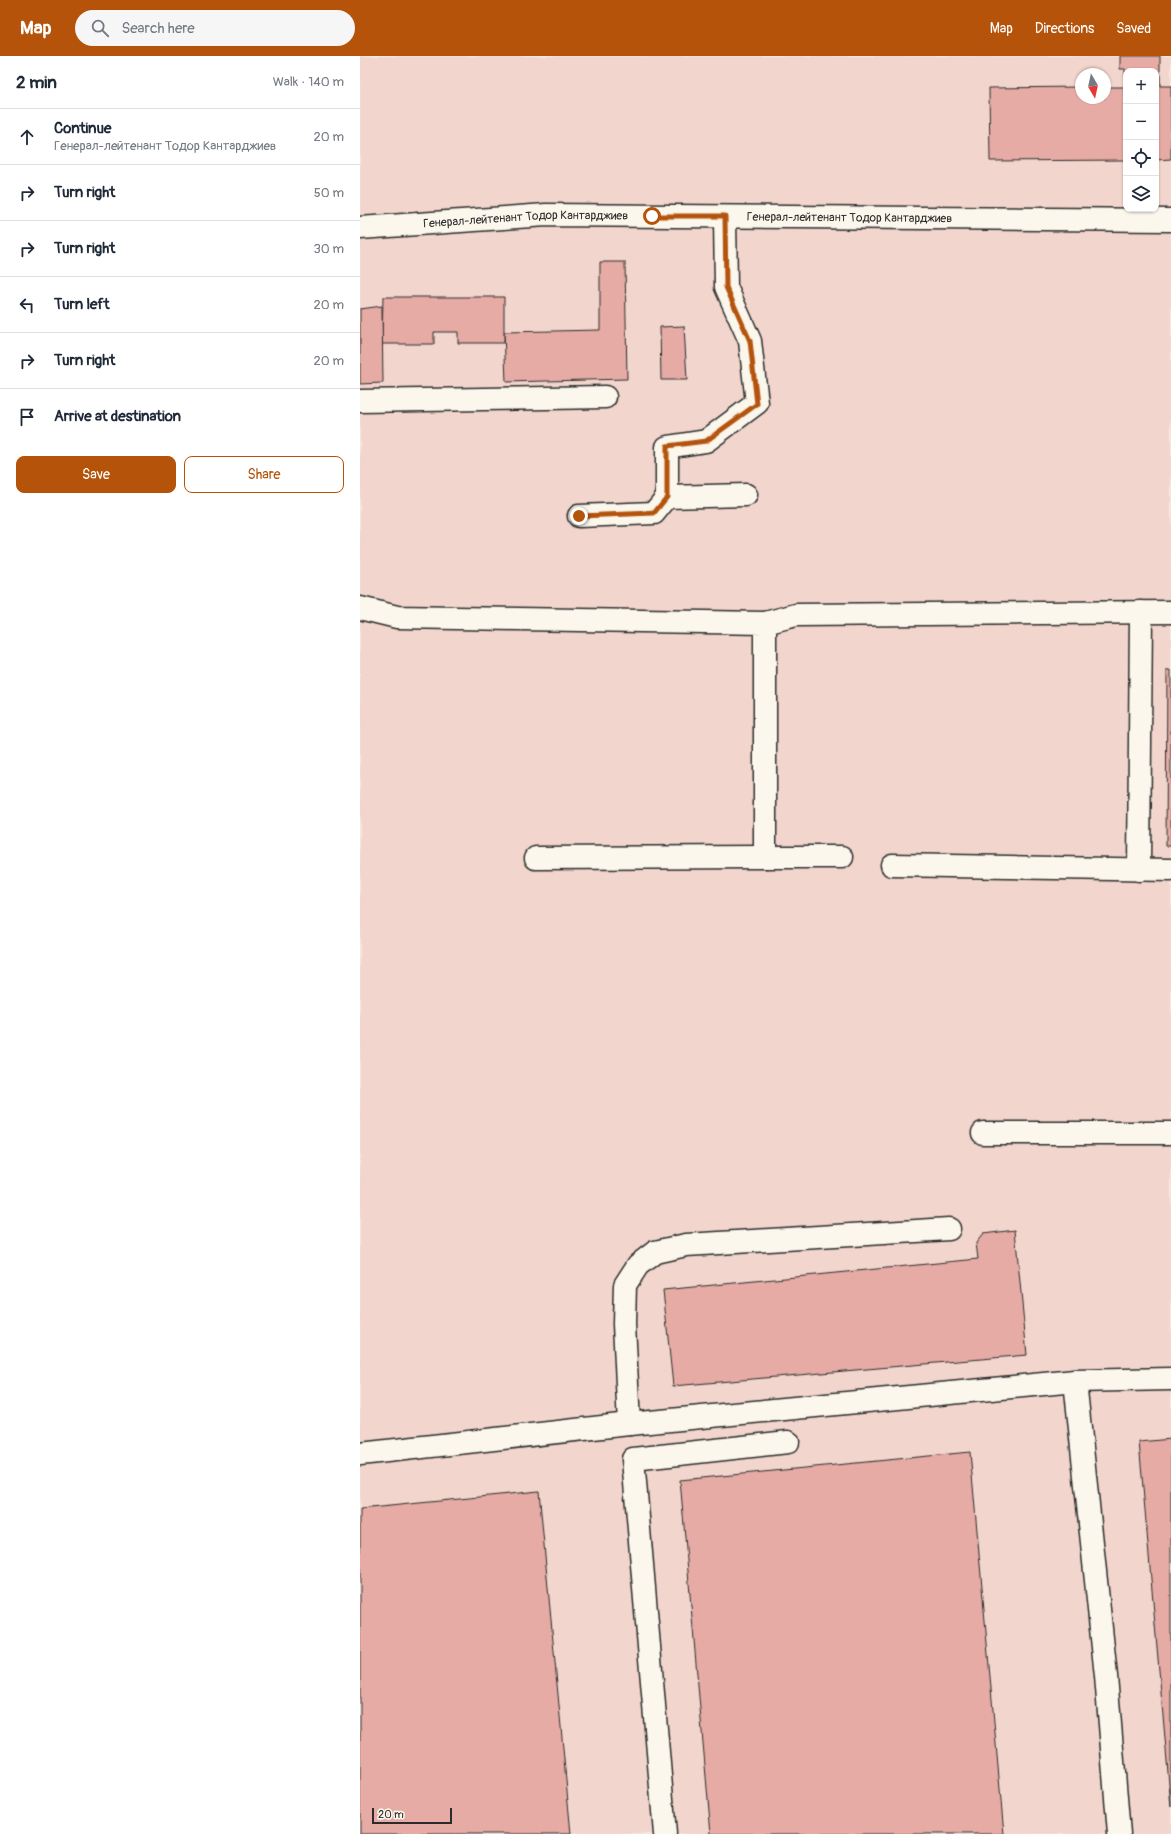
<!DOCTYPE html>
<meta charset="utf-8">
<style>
body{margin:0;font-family:Pangolin,sans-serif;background:#f6f6f7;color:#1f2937}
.controls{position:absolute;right:12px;top:12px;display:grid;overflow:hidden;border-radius:8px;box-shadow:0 1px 3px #0004}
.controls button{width:36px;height:36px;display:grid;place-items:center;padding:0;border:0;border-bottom:1px solid #e0e1e3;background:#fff;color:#1f2937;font:20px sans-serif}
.compass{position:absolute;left:715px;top:12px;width:36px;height:36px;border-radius:50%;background:#fff;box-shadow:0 1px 3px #0004;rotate:171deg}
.scale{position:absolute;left:12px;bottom:10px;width:80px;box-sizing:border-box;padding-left:4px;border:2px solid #2b2b2b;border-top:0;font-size:11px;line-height:14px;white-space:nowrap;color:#2b2b2b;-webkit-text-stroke:3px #fbf7ec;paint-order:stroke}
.stop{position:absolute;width:12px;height:12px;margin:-9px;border:3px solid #b45309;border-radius:50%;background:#fff}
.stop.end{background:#b45309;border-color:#fff;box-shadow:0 1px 4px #0008}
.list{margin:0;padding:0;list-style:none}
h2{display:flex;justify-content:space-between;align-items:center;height:52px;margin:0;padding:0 16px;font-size:17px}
h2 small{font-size:13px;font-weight:400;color:#747a83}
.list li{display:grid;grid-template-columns:26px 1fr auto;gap:12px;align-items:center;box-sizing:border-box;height:56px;padding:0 16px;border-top:1px solid #e0e1e3}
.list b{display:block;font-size:15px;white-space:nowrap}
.list p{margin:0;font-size:13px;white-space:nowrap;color:#747a83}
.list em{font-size:13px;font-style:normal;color:#747a83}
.actions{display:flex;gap:8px;padding:12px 16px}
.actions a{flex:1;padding:9px 0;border:1px solid #b45309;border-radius:8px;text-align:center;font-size:14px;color:#b45309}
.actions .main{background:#b45309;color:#fff}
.icon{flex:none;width:22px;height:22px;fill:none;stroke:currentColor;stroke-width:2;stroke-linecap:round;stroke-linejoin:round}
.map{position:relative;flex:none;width:811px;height:1778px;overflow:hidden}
header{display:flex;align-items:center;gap:24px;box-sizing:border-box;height:56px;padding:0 20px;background:#b45309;color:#fff}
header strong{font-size:19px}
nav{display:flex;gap:22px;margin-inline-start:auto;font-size:14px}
.search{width:280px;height:36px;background:#f6f6f7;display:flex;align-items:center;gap:10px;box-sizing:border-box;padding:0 14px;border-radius:22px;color:#747a83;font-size:15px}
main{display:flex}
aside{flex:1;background:#fff}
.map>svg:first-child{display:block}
.built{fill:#f2d6cd;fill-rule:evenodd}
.building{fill:#e6aba4;stroke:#2b2b2b}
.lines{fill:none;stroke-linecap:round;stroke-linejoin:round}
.minor-casing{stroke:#2b2b2b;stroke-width:25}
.minor{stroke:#fbf7ec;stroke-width:22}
.route{stroke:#b45309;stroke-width:5}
.labels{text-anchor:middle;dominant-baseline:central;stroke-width:3;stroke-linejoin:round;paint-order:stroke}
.street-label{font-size:12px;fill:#2b2b2b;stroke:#fbf7ec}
</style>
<header>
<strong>Map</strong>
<div class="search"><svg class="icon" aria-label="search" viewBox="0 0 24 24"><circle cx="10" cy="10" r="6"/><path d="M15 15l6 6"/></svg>Search here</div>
<nav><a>Map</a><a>Directions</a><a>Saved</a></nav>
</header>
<main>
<aside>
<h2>2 min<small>Walk · 140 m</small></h2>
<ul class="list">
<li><svg class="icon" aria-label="ahead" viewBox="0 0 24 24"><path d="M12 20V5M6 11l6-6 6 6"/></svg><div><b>Continue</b><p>Генерал-лейтенант Тодор Кантарджиев</p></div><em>20 m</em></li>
<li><svg class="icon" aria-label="right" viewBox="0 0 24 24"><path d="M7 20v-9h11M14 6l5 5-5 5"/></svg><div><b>Turn right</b></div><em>50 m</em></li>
<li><svg class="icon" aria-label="right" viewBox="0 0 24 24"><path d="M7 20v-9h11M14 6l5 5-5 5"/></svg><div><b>Turn right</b></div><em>30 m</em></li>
<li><svg class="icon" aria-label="left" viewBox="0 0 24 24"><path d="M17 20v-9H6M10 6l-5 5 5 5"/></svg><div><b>Turn left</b></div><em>20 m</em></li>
<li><svg class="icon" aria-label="right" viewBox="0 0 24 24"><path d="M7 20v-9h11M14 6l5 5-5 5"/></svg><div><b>Turn right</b></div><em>20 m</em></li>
<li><svg class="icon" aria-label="arrive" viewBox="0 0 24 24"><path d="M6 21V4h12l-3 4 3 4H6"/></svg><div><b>Arrive at destination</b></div></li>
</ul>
<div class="actions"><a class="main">Save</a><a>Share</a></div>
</aside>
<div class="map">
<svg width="811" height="1778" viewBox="0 0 811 1778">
<rect width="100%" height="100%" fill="#f7e8de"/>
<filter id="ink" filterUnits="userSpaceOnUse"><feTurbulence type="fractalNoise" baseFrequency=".025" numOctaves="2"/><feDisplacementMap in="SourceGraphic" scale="8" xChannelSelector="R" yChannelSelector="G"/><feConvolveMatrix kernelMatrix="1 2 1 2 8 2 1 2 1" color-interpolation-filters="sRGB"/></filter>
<g filter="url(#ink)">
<!-- built -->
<path class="built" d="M0,0H811V1778H0ZM766,15H796V153H766ZM721,18H745V42H721Z"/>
<!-- building -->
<g class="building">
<path d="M760,0H800V30H811V103L796,104V15H766V104L630,105L629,32L721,31V42H745V31H765V13H760Z"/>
<path d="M240,206H265L267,323L146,326L144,276L240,274Z"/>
<path d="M23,241H144V287H98V276H74V288H22Z"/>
<path d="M22,250L23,327L0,328V253Z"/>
<path d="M324,270L327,324H301L300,271Z"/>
<path d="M807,614H811V790H806Z"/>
<path d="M655,1174L667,1299L313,1330L303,1234L618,1203L616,1187L623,1178Z"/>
<path d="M811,1383V1751L779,1386Z"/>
<path d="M610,1396L644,1778H351L320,1424Z"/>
<path d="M179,1435L211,1778H0V1453Z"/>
</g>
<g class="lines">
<!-- minor casing -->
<g class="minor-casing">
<g id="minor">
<path d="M365,161L366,231L390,285L397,347L346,385L307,391V441L386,439"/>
<path id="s1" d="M0,172L186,159L811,164"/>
<path d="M0,345L245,341"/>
<path d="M219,460L294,457L307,441"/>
<path d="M0,552L37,561L405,567V801H482"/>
<path d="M405,567L436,559L811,556"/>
<path d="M176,802L405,801"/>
<path d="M532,809L811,814"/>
<path d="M779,814L781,556"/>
<path d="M623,1077H811"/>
<path d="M715,1325L746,1620L759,1778"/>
<path d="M269,1368L264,1268L265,1229L278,1209L295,1196L326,1189L589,1173"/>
<path d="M0,1398L269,1368L715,1325L811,1323"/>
<path d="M305,1778L273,1403L428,1386"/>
</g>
</g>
<!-- minor -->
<use href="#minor" class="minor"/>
</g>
</g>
<g class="lines" filter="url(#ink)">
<!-- route -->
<path class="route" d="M219,460L294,457L307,441V390L346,385L397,348L390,285L366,231L365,160H292"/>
</g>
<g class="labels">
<!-- street labels -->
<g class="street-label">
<text stroke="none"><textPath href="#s1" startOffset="490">Генерал-лейтенант Тодор Кантарджиев</textPath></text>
<text stroke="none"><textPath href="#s1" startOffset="166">Генерал-лейтенант Тодор Кантарджиев</textPath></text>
</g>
</g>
</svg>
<div class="controls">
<button>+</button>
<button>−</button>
<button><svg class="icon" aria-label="locate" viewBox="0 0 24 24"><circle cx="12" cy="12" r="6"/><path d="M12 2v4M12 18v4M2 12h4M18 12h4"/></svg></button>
<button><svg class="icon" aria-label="layers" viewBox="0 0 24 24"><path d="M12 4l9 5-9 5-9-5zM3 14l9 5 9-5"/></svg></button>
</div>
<svg class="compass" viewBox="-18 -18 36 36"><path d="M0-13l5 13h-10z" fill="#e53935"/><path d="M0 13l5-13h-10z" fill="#747a83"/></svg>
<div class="scale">20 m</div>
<div class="stop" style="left:292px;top:160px"></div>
<div class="stop end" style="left:219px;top:460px"></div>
</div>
</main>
